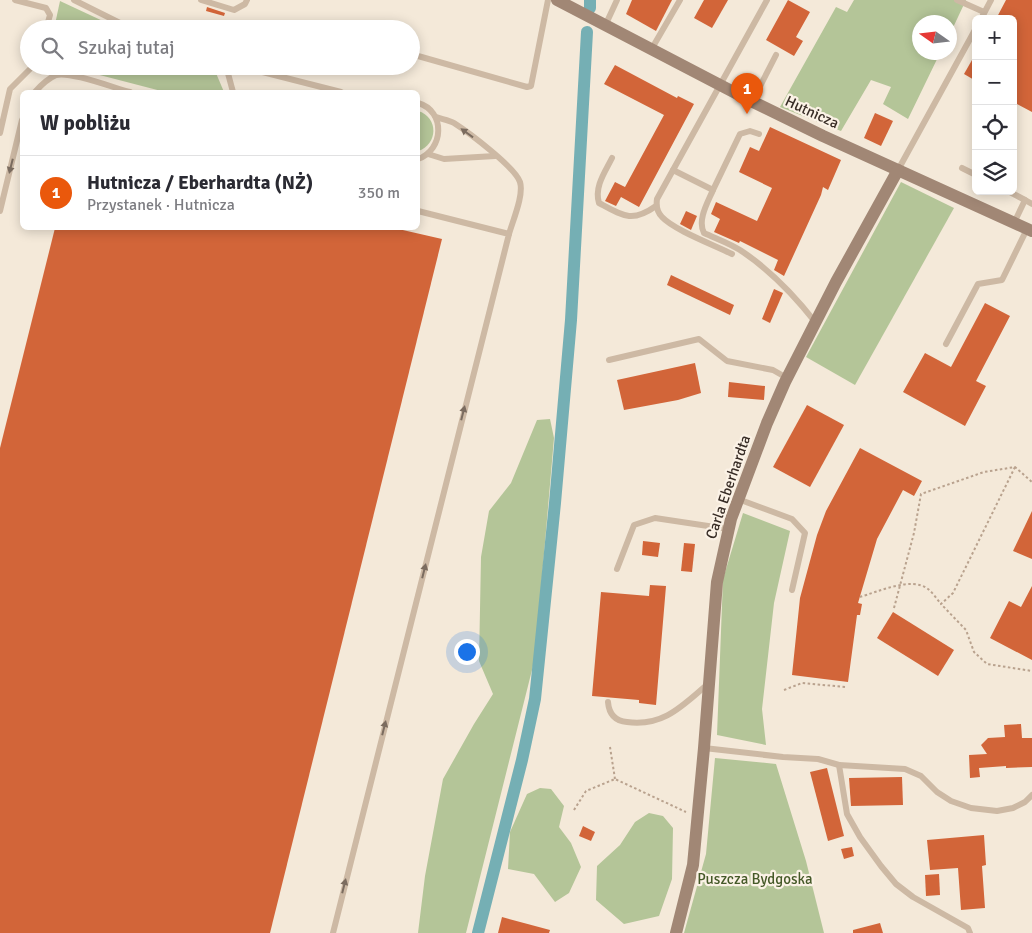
<!DOCTYPE html>
<html lang="pl">
<meta charset="utf-8">
<style>
body{margin:0;font-family:Signika,sans-serif;background:#f7f7f7;color:#2b2b33}
.controls{position:absolute;right:15px;top:15px;display:grid;overflow:hidden;border-radius:8px;box-shadow:0 2px 12px #0003}
.controls button{width:45px;height:45px;display:grid;place-items:center;padding:0;border:0;border-bottom:1px solid #e1e1e2;background:#fff;color:#2b2b33;font:25px sans-serif}
.compass{position:absolute;left:912px;top:15px;width:45px;height:45px;border-radius:50%;background:#fff;box-shadow:0 2px 12px #0003;rotate:284deg}
.you{position:absolute;left:466px;top:651px;width:18px;height:18px;margin:-12px;border:4px solid #fff;border-radius:50%;background:#1a73e8;box-shadow:0 0 0 8px #1a73e833}
.badge{display:grid;place-items:center;width:32px;height:32px;border-radius:50%;background:#ea580c;color:#fff;font-size:16px;font-weight:700}
.pin{position:absolute;translate:-50% -41px;filter:drop-shadow(0 1px 2px #0008)}
.pin::after{content:'';position:absolute;top:26px;width:18px;height:15px;background:inherit;clip-path:polygon(0 0,100% 0,50% 100%)}
.list{margin:0;padding:0;list-style:none}
h2{display:flex;justify-content:space-between;align-items:center;height:65px;margin:0;padding:0 20px;font-size:21px}
h2 small{font-size:16px;font-weight:400;color:#7c7c81}
.list li{display:grid;grid-template-columns:32px 1fr auto;gap:15px;align-items:center;box-sizing:border-box;height:75px;padding:0 20px;border-top:1px solid #e1e1e2}
.list b{display:block;font-size:19px;white-space:nowrap}
.list p{margin:0;font-size:16px;white-space:nowrap;color:#7c7c81}
.list em{font-size:16px;font-style:normal;color:#7c7c81}
.icon{flex:none;width:28px;height:28px;fill:none;stroke:currentColor;stroke-width:2;stroke-linecap:round;stroke-linejoin:round}
.map{position:relative;flex:none;width:1032px;height:933px;overflow:hidden}
.search{position:absolute;background:#fff;box-shadow:0 2px 12px #0003;left:20px;top:20px;width:400px;height:55px;display:flex;align-items:center;gap:12px;box-sizing:border-box;padding:0 18px;border-radius:28px;color:#7c7c81;font-size:19px}
.panel{position:absolute;background:#fff;box-shadow:0 2px 12px #0003;left:20px;top:90px;width:400px;height:140px;border-radius:8px}
.map>svg:first-child{display:block}
.green{fill:#b4c598}
.lines{fill:none;stroke-linecap:round;stroke-linejoin:round}
.canal{stroke:#75afb4;stroke-width:12}
.building{fill:#d26539}
.path{stroke:#b9a28e;stroke-width:2;stroke-dasharray:2.5 2.5;stroke-linecap:butt}
.lane{stroke:#cdb9a4;stroke-width:6}
.secondary{stroke:#a18775;stroke-width:12}
.oneway{fill:#7b6c5f}
.labels{text-anchor:middle;dominant-baseline:central;stroke-width:4.5;stroke-linejoin:round;paint-order:stroke}
.street-label{font-size:15px;fill:#382d26;stroke:#fbf2e6}
.park-label{font-size:15px;fill:#455928;stroke:#fbf2e6}
</style>
<div class="map">
<svg width="1032" height="933" viewBox="0 0 1032 933">
<rect width="100%" height="100%" fill="#f4e9d9"/>
<!-- green -->
<g class="green">
<path d="M854,0H966L950,34V22H920V52L940,53L908,119L883,104L891,87L871,80L841,131L780,107L836,7L847,12Z"/>
<path d="M60,1L120,29H54Z"/>
<path d="M65,66H213L224,92H165Z"/>
<path d="M418,111C439,117 438,145 418,151Z"/>
<path d="M901,182L954,208L855,385L806,357Z"/>
<path d="M550,419L554,438L535,658L466,933H418L425,876L443,779L474,724L493,694L479,661L481,557L489,511L511,483L537,420Z"/>
<path d="M743,513L790,531L774,603L762,709L766,745L717,735L723,579Z"/>
<path d="M715,758L776,764L806,861L824,933H684L706,854Z"/>
<path d="M540,788L551,789L564,806L559,827L571,843L581,867L569,893L555,902L534,874L508,869L510,832L527,794Z"/>
<path d="M649,813L663,816L673,828L672,879L659,916L624,924L596,900L597,866L620,845L635,822Z"/>
</g>
<g class="lines">
<!-- canal -->
<g class="canal">
<path d="M590,0V8"/>
<path d="M478,933L522,760L535,699L555,503L571,320L587,32"/>
</g>
</g>
<!-- building -->
<g class="building">
<path d="M632,0H672L656,31L626,14Z"/>
<path d="M704,0H728L712,28L694,18Z"/>
<path d="M788,0L810,12L796,37L803,41L794,56L766,40Z"/>
<path d="M1006,0H1032V112L1013,102V19H996Z"/>
<path d="M207,7L225,13L224,16L206,11Z"/>
<path d="M976,53V81L964,74Z"/>
<path d="M615,65L677,98L678,96L694,104L639,207L621,197L616,206L605,201L615,182L625,187L664,115L604,84Z"/>
<path d="M875,113L893,121L881,146L864,138Z"/>
<path d="M770,127L841,160L828,190L823,187L821,195L784,276L774,270L778,260L740,241L739,243L714,232L720,219L711,214L716,202L757,221L772,188L739,172L750,147L759,151Z"/>
<path d="M686,211L697,216L691,230L680,224Z"/>
<path d="M55,228H394L442,239L270,933H0V448Z"/>
<path d="M671,275L734,305L730,315L667,285Z"/>
<path d="M774,289L783,293L770,323L762,319Z"/>
<path d="M985,303L1010,316L976,381L986,386L965,426L903,392L925,353L951,367Z"/>
<path d="M695,363L701,393L678,400L624,410L617,380Z"/>
<path d="M729,382L765,386L764,400L728,397Z"/>
<path d="M807,405L844,425L810,487L773,467Z"/>
<path d="M860,448L922,481L914,496L903,490L877,539L858,603L862,604L860,615H857L848,682L792,675L800,598L817,535L826,511Z"/>
<path d="M1032,511V559L1013,551Z"/>
<path d="M643,541L660,543L658,557L642,555Z"/>
<path d="M684,543L695,544L692,572L681,571Z"/>
<path d="M650,585L666,586L656,705L639,703V700L592,696L601,592L649,596Z"/>
<path d="M1032,586V660L990,638L1009,601L1021,607Z"/>
<path d="M893,612L954,650L938,676L877,638Z"/>
<path d="M1021,724L1022,738H1032V767L1006,768V766L979,768L980,777L970,778L969,755L987,754L981,745L988,738L1005,737L1004,725Z"/>
<path d="M827,768L844,836L828,841L810,772Z"/>
<path d="M902,777L903,805L851,806L849,778Z"/>
<path d="M583,826L595,832L591,841L579,836Z"/>
<path d="M984,835L986,865L982,866L985,908L961,910L958,868L930,870L927,840Z"/>
<path d="M852,847L854,856L844,859L841,849Z"/>
<path d="M939,874L940,895L926,896L925,875Z"/>
<path d="M502,917L550,930L549,933H498Z"/>
<path d="M880,923L883,933H853V930Z"/>
</g>
<g class="lines">
<!-- path -->
<g class="path">
<path d="M1015,467L953,593L941,604L966,630L974,652L987,664L1032,671"/>
<path d="M860,597C877,592 912,576 928,589C933,593 937,599 941,604"/>
<path d="M894,608L914,533L921,494L984,472L1015,467L1032,482"/>
<path d="M784,690L802,683L845,687"/>
<path d="M610,747L615,779"/>
<path d="M574,810L586,791L615,779L686,812"/>
</g>
<!-- lane -->
<g class="lane">
<path d="M15,0L46,8L50,15L46,29"/>
<path d="M74,0L132,29"/>
<path d="M201,0L234,10L245,4L247,0"/>
<path d="M957,0L984,12"/>
<path d="M981,19L991,0"/>
<path d="M605,26L617,0"/>
<path d="M651,50L680,0"/>
<path d="M411,54L527,87L531,86L548,0"/>
<path d="M226,66L233,92"/>
<path d="M239,66L341,92"/>
<path d="M35,92C41,85 47,79 56,75C70,71 114,88 130,92"/>
<path d="M752,102L776,55"/>
<path d="M418,103C446,111 444,150 418,159"/>
<path d="M436,117C441,119 449,120 454,123C468,132 515,167 520,182C524,195 513,220 509,234"/>
<path d="M0,133L10,89L33,66"/>
<path d="M428,154L444,159L495,156"/>
<path d="M612,158C605,172 594,187 599,203C623,216 632,223 656,206"/>
<path d="M962,168L976,175"/>
<path d="M673,170L713,190L740,134L750,131L759,134"/>
<path d="M898,170L976,28"/>
<path d="M713,190C708,202 697,220 704,233C717,239 732,244 743,252C771,271 795,296 816,323"/>
<path d="M1008,191L1025,200L1014,223"/>
<path d="M1025,200L1032,204"/>
<path d="M0,211L22,120"/>
<path d="M732,254C714,245 674,230 662,217C657,212 656,206 657,199L767,0"/>
<path d="M946,344L978,284L1002,280L1027,229"/>
<path d="M609,360L699,339L727,361L773,370L787,378"/>
<path d="M738,499L792,519L805,533L792,590"/>
<path d="M617,569L634,525L655,518L728,529"/>
<path d="M608,702C609,714 615,721 627,722C664,727 683,705 709,683"/>
<path d="M704,748L783,757L818,759L839,765L847,814L860,837L881,866L896,884L913,897L968,928L970,933"/>
<path d="M839,765L905,769L921,776L937,792L951,801L971,808L997,811L1013,808L1025,802L1032,795"/>
<path d="M333,933L509,234L418,211"/>
</g>
<!-- secondary -->
<g class="secondary">
<path d="M557,0L745,98L823,136L1032,231"/>
<path d="M676,933L693,865L704,748L717,582L731,519L767,423L785,382L836,282L898,170"/>
</g>
</g>
<!-- one-way arrows -->
<defs><path id="oneway-solid" d="M-6-.8H1V-3.2L6.5 0L1 3.2V.8H-6Z" transform="scale(1.25)"/></defs>
<g class="oneway">
<use href="#oneway-solid" transform="translate(467 133) rotate(-144)"/>
<use href="#oneway-solid" transform="translate(11 166) rotate(104)"/>
<use href="#oneway-solid" transform="translate(463 413) rotate(-76)"/>
<use href="#oneway-solid" transform="translate(424 571) rotate(-76)"/>
<use href="#oneway-solid" transform="translate(384 728) rotate(-76)"/>
<use href="#oneway-solid" transform="translate(344 886) rotate(-76)"/>
</g>
<g class="labels">
<!-- street labels -->
<g class="street-label">
<text transform="translate(812 112) rotate(25)">Hutnicza</text>
<text transform="translate(728 487) rotate(-71)">Carla Eberhardta</text>
</g>
<!-- park labels -->
<g class="park-label">
<text x="755" y="879">Puszcza Bydgoska</text>
</g>
</g>
</svg>
<div class="controls">
<button>+</button>
<button>−</button>
<button><svg class="icon" aria-label="locate" viewBox="0 0 24 24"><circle cx="12" cy="12" r="6"/><path d="M12 2v4M12 18v4M2 12h4M18 12h4"/></svg></button>
<button><svg class="icon" aria-label="layers" viewBox="0 0 24 24"><path d="M12 4l9 5-9 5-9-5zM3 14l9 5 9-5"/></svg></button>
</div>
<svg class="compass" viewBox="-18 -18 36 36"><path d="M0-13l5 13h-10z" fill="#e53935"/><path d="M0 13l5-13h-10z" fill="#7c7c81"/></svg>
<div class="you"></div>
<div class="pin badge" style="left:747px;top:114px">1</div>
<div class="search"><svg class="icon" aria-label="search" viewBox="0 0 24 24"><circle cx="10" cy="10" r="6"/><path d="M15 15l6 6"/></svg>Szukaj tutaj</div>
<section class="panel">
<h2>W pobliżu<small></small></h2>
<ul class="list">
<li><span class="badge">1</span><div><b>Hutnicza / Eberhardta (NŻ)</b><p>Przystanek · Hutnicza</p></div><em>350 m</em></li>
</ul>
</section>
</div>
